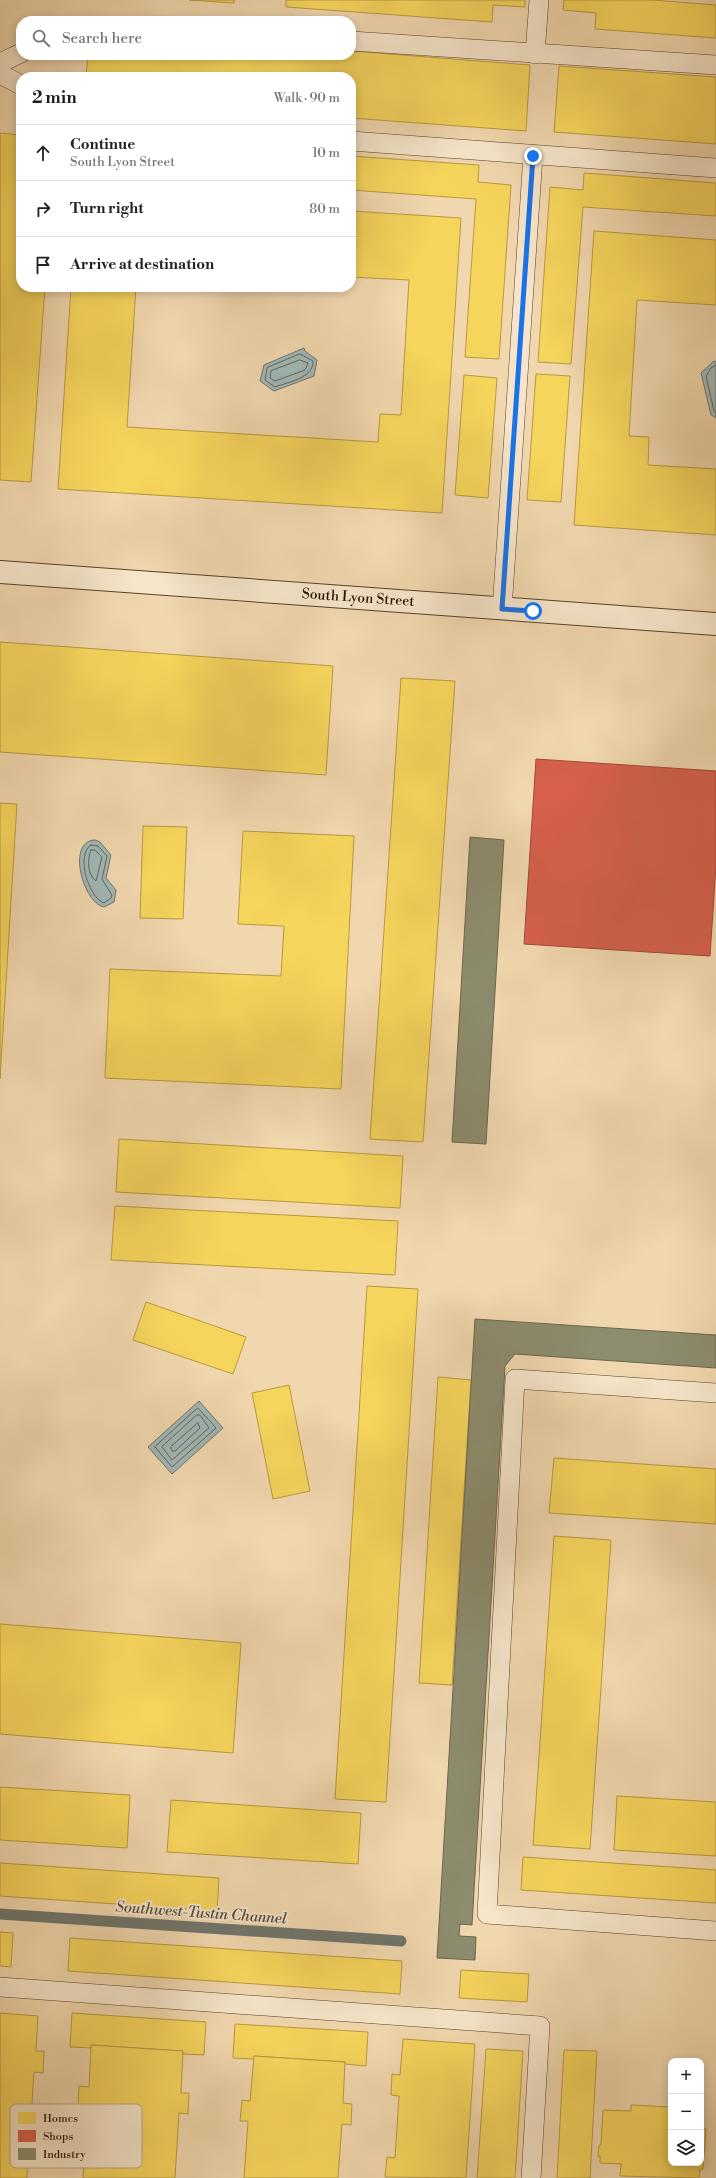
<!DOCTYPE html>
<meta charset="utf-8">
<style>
body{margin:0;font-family:"Libre Bodoni",serif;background:#f2f2f2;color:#202124}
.controls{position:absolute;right:12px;bottom:12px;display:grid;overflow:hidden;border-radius:8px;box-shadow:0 2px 10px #0003}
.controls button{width:36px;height:36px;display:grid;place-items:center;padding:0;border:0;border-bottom:1px solid #e0e0e0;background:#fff;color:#202124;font:20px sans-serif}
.stop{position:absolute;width:12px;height:12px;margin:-9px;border:3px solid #1a73e8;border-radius:50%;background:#fff}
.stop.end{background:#1a73e8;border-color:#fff;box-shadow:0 1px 4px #0008}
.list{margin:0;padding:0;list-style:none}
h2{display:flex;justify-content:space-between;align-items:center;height:52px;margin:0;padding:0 16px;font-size:17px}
h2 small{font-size:13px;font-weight:400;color:#757577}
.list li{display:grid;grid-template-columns:26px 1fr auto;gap:12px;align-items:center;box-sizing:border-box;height:56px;padding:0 16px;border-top:1px solid #e0e0e0}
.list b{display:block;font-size:15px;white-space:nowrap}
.list p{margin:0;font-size:13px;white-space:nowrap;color:#757577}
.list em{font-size:13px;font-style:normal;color:#757577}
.icon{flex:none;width:22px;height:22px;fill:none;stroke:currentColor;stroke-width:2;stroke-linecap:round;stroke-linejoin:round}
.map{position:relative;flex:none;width:716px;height:2178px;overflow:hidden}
.search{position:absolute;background:#fff;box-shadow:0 2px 10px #0003;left:16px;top:16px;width:340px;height:44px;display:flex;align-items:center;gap:10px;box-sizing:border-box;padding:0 14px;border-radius:16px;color:#757577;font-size:15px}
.panel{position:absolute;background:#fff;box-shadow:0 2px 10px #0003;left:16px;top:72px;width:340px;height:220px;border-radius:16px}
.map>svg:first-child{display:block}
.water{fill:#a0b7b6;stroke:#6f756d}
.homes{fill:#f6d55c;stroke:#b89a40}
.shops{fill:#d6604d;stroke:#a14836}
.industry{fill:#8c8c6e;stroke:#6d674d}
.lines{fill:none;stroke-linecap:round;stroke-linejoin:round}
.shore{stroke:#63645b;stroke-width:1}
.stream{stroke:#6f756d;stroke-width:11}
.service-casing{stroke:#59422c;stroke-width:20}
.tertiary-casing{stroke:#59422c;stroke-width:24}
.service{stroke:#f6e5ca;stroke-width:19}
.tertiary{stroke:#f6e5ca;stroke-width:22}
.route{stroke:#1a73e8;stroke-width:5}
.labels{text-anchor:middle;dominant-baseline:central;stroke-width:4;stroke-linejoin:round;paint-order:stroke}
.street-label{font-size:14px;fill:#261100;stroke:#f6e5ca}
.water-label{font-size:15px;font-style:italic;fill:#514b40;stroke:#f6e5ca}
.key{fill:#f6e5ca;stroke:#b8a58d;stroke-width:1}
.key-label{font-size:11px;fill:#261100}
</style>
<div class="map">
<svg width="716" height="2178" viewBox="0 0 716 2178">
<rect width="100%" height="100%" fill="#f1d7ae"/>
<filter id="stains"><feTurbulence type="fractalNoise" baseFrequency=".005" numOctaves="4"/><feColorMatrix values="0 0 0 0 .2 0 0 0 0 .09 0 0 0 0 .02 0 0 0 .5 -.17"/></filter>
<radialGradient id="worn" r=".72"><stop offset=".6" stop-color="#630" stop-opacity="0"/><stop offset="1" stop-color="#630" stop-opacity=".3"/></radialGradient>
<!-- water -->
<g class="water">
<path d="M304,348L305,351L317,360L314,376L274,391L260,381L264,365Z"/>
<path d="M714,361L716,362V418L711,415L701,373Z"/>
<path d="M95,840L100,842L111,855L106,878L116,890L114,902L104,907C83,903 66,841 95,840Z"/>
<path d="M199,1401L223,1428L172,1474L148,1447Z"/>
</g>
<!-- homes -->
<g class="homes">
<path d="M189,0H234V3Z"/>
<path d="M286,0H525V7L493,5L492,22L286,7Z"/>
<path d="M564,0H653L716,5V38L595,29L596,13L563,10Z"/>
<path d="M351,51L530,65L526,131L351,118V77H86L88,55H351Z"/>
<path d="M559,66L716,77V144L554,132Z"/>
<path d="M0,133L21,135V287H45L31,482L0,480Z"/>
<path d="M351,156L479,165L478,182L511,185L499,359L465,357L476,199L351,190Z"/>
<path d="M584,173L716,183V216L583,207L571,364L538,362L550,187L583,190Z"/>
<path d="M351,211L461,218L442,513L58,489L71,287H136L127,427L378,442L380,414L401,415L409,280L351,277Z"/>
<path d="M594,231L716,240V305L637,300L629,436L649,437L648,465L716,469V535L574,525Z"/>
<path d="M536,374L570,376L561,502L527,500Z"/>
<path d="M464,375L497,378L488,498L455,495Z"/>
<path d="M0,642L333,666L326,775L0,752Z"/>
<path d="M401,678L455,681L423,1142L370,1139Z"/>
<path d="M0,803L17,804L0,1079Z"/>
<path d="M143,826L187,827L183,919L140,918Z"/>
<path d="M243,831L354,836L341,1089L105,1078L110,969L281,976L284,926L238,924Z"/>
<path d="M119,1139L403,1156L400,1208L116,1192Z"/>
<path d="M115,1206L398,1221L395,1275L111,1260Z"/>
<path d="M367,1286L418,1289L386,1802L335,1799Z"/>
<path d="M146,1302L246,1337L233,1374L133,1340Z"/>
<path d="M438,1377L471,1380L452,1685L419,1683Z"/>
<path d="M289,1385L310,1491L273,1499L252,1393Z"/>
<path d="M554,1458L716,1469V1524L549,1513Z"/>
<path d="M554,1536L611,1540L590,1849L533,1845Z"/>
<path d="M0,1624L241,1643L233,1753L0,1734Z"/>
<path d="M0,1787L130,1795L127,1848L0,1840Z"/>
<path d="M617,1796L716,1802V1856L614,1850Z"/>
<path d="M171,1800L361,1813L358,1864L167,1852Z"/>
<path d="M523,1857L716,1870V1903L521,1890Z"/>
<path d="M0,1863L219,1878L217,1911L0,1896Z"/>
<path d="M0,1932L13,1933L11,1967L0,1966Z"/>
<path d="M70,1938L402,1961L400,1994L68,1971Z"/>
<path d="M461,1970L529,1974L527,2002L459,1998Z"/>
<path d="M0,2013L38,2016L36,2051H44L43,2073L34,2072L30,2133L39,2134L37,2155H28L27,2178H0Z"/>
<path d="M72,2013L206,2022L204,2055L183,2054V2051L91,2045V2048L70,2047Z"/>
<path d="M235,2024L368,2032L366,2066L345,2064V2062L254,2056L253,2059L233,2058Z"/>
<path d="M403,2039L475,2044L466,2178L385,2177L387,2157L395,2158L399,2096L391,2095L392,2074L400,2075Z"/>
<path d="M91,2045L183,2051L181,2093H189L188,2114L179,2113L175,2178H83L87,2107L78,2106L79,2086L89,2087Z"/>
<path d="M486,2049L523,2051L515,2178H477Z"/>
<path d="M564,2050L597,2051L590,2178H557Z"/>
<path d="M254,2056L345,2062L343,2103L352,2104L351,2125L342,2124L338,2178H244L248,2121H240L242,2100L250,2101Z"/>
<path d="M631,2105L671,2107V2163H701V2128L706,2129L703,2169H700L699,2178L620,2176L621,2164L600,2163V2156L598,2157L599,2145H601L603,2110L631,2111Z"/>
</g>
<!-- shops -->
<path class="shops" d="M536,759L716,771V865L710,956L524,944Z"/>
<!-- industry -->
<g class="industry">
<path d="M470,837L504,840L486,1144L452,1142Z"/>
<path d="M475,1319L716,1335V1368L515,1354L505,1366L472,1925L460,1924L459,1936L476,1937L475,1960L437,1958Z"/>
</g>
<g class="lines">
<!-- shore -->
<g class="shore">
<path d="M300,354L313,361C314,378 288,382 275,387L265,380L267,368Z"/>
<path d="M300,360L308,363L305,370L275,381L270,378L271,371Z"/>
<path d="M716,365L711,368L706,376L714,411L716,413"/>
<path d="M91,845L98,846L107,856L102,879L112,895L111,898L104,903C89,898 75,855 91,845Z"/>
<path d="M91,850H95L102,857L96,881C87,874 87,860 91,850Z"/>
<path d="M198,1408L216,1428L172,1467L155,1447Z"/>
<path d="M197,1415H200L209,1428L172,1460L162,1447Z"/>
<path d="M198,1423L200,1428L175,1451H172L171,1447Z"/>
</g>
<!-- stream -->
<path class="stream" d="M0,1914L401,1941"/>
<!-- service casing -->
<g class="service-casing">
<g id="service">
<path d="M351,41L716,65"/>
<path d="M535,54L539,0"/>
<path d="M0,63L21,53"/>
<path d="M0,74L21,85"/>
<path d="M351,141L716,168"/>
<path d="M502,609L533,156"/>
<path d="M716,1393L515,1379L487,1914L716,1931"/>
<path d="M0,1987L540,2026L531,2178"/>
</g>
</g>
<!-- tertiary casing -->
<g class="tertiary-casing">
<path id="tertiary" d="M0,572L716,624"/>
</g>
<!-- service -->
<use href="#service" class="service"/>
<!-- tertiary -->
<use href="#tertiary" class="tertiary"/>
</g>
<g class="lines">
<!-- route -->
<path class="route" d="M533,611L502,609L533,156"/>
</g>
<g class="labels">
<!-- street labels -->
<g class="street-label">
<text transform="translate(358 598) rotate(4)">South Lyon Street</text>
</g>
<!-- water labels -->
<g class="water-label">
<text transform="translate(201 1913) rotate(4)">Southwest-Tustin Channel</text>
</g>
</g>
<!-- legend -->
<rect x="10" y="2104" width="132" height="64" rx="6" class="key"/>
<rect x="18" y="2112" width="18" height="12" fill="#f6d55c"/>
<rect x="18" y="2130" width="18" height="12" fill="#d6604d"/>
<rect x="18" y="2148" width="18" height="12" fill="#8c8c6e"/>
<g class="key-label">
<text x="43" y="2122">Homes</text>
<text x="43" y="2140">Shops</text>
<text x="43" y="2158">Industry</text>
</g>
<rect width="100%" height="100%" filter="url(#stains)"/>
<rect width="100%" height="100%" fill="url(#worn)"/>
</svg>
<div class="controls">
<button>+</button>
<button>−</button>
<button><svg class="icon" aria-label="layers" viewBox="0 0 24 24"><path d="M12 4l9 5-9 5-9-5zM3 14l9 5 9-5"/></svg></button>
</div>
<div class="stop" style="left:533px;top:611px"></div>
<div class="stop end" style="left:533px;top:156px"></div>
<div class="search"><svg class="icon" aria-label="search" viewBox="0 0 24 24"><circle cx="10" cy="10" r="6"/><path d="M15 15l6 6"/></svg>Search here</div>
<section class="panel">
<h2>2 min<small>Walk · 90 m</small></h2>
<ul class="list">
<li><svg class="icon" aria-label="ahead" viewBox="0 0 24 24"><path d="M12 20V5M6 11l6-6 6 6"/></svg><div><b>Continue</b><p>South Lyon Street</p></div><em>10 m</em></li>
<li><svg class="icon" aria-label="right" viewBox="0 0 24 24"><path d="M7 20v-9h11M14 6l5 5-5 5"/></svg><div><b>Turn right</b></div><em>80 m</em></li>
<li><svg class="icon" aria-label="arrive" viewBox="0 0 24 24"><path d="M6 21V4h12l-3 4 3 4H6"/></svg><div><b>Arrive at destination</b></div></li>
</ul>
</section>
</div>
